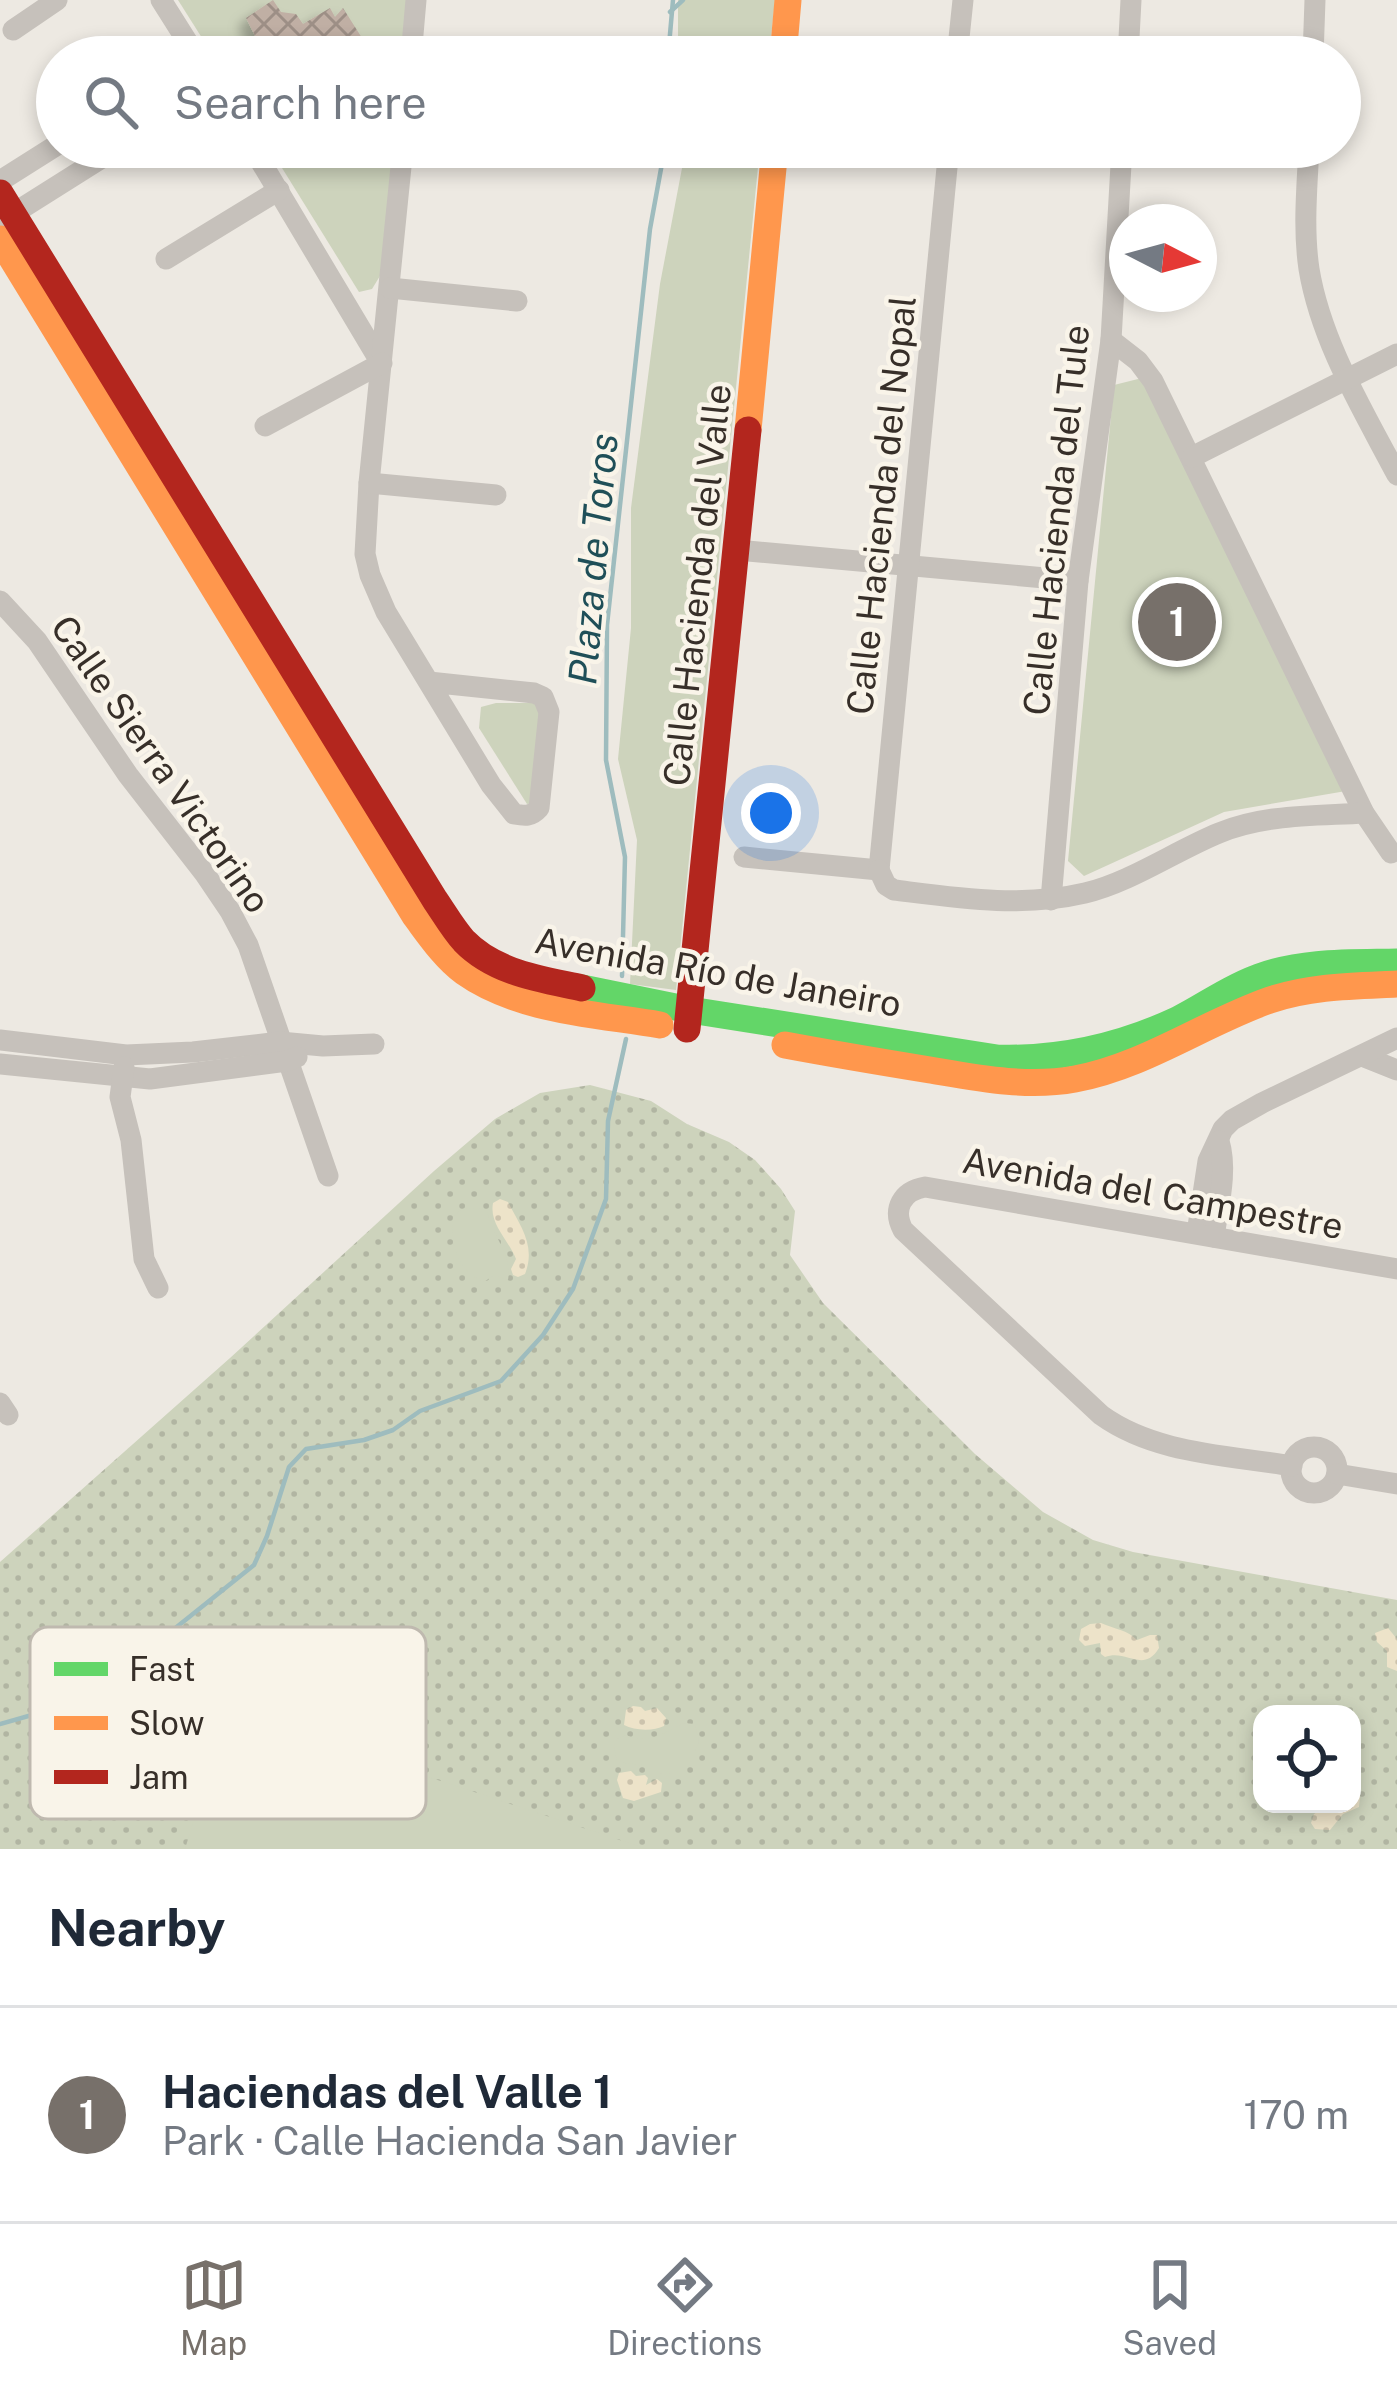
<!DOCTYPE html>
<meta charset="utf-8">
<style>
body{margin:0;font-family:"Public Sans",sans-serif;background:#f6f6f7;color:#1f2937}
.controls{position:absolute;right:36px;bottom:36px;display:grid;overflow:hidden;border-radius:24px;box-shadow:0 6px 18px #0003}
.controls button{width:108px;height:108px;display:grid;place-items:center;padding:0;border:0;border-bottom:3px solid #e0e1e3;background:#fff;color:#1f2937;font:60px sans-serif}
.compass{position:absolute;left:1109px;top:204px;width:108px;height:108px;border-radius:50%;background:#fff;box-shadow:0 6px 18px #0003;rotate:96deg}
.you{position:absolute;left:771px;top:813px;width:42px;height:42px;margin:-30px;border:9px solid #fff;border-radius:50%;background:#1a73e8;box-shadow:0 0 0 18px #1a73e833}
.badge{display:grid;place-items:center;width:78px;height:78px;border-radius:50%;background:#77706a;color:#fff;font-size:39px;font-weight:700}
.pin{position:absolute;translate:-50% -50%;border:6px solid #fff;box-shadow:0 3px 12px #0006}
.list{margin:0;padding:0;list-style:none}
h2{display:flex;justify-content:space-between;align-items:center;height:156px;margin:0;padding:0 48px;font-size:51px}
h2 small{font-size:39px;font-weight:400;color:#747a83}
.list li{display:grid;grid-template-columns:78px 1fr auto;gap:36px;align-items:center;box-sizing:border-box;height:216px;padding:0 48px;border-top:3px solid #e0e1e3}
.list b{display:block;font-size:45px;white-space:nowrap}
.list p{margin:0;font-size:39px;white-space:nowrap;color:#747a83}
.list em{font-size:39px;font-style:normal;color:#747a83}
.icon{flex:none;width:66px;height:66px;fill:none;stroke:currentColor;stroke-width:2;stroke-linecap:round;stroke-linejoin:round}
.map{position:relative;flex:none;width:1397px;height:1849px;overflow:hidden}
.search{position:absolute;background:#fff;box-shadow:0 6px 18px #0003;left:36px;right:36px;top:36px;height:132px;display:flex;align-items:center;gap:30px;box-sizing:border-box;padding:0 42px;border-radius:66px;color:#747a83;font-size:45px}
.sheet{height:372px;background:#fff}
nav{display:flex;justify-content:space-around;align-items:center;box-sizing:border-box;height:168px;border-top:3px solid #e0e1e3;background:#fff;font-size:33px;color:#747a83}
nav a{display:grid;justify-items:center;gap:6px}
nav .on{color:#77706a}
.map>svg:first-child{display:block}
.grass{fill:url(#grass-dots);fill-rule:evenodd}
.sand{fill:url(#sand-dots)}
.park{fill:#cdd3bc}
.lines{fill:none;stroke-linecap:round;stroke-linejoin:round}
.stream{stroke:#9ebcbe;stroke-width:4.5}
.building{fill:url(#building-cross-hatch);filter:url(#shadow)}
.street{stroke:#c6c1bb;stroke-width:21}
.fast{stroke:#63d668;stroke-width:27}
.slow{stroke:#ff974d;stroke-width:27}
.jam{stroke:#b3261e;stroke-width:27}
.labels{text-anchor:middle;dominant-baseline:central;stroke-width:9;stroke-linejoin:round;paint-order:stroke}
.street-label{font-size:36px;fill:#372f29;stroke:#f9f4e9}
.water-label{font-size:39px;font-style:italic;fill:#1f4f58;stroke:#f9f4e9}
.key{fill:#f9f4e9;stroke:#bfb9af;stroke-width:3}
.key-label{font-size:33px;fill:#372f29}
</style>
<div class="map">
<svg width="1397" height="1849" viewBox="0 0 1397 1849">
<defs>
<pattern id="grass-dots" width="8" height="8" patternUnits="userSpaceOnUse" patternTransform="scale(3)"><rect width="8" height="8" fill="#cdd3bc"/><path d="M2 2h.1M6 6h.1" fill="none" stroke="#b1b5a2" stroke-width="1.8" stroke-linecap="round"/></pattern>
<pattern id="sand-dots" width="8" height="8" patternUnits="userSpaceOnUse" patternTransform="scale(3)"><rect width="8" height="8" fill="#ede3c9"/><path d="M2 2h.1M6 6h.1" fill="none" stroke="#ccc3ad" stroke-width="1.8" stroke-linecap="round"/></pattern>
<pattern id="building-cross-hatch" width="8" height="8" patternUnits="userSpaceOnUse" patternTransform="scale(3)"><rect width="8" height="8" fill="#c0afa4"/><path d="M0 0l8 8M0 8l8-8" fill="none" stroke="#9d8f86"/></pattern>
<filter id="shadow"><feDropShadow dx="-8" dy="8" stdDeviation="6" flood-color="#0004"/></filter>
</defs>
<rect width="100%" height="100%" fill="#ede9e2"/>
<!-- grass -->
<path class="grass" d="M590,1085L651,1101L687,1124L729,1142L755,1160L781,1189L795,1211L790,1255L823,1303L975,1454L1043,1512L1093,1540L1133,1552L1397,1600V1849H0V1562L230,1358L434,1171L495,1119L540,1093ZM1262,1714H1352V1804H1262Z"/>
<!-- sand -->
<g class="sand">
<path d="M500,1199L508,1202C521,1227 536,1246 525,1274L518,1277L513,1275L511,1269L516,1259C508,1239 489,1224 493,1203Z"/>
<path d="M1101,1623C1114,1629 1128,1630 1137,1640L1150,1635H1157L1159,1648C1143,1674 1127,1649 1105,1657L1101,1654L1100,1643L1085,1646L1079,1640L1081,1629L1090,1624Z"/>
<path d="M1388,1628L1397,1639V1671L1387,1667V1651L1377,1642L1375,1633Z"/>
<path d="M633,1706L641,1707L645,1711L657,1708L666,1718L664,1726C654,1731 635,1731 624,1725L626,1710Z"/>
<path d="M631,1771L636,1776L645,1775L648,1778L646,1785L657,1779L662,1783L661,1792L634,1801L623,1798L617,1780L619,1773Z"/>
<path d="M1352,1792L1360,1796L1359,1807L1343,1814L1330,1830L1315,1829L1311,1823L1314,1814L1331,1804H1352Z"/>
</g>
<!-- park -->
<g class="park">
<path d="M178,0H407L402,57H214Z"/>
<path d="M678,0H775L769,57H678Z"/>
<path d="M269,147H394L383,271L372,289L359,292Z"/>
<path d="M686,147H760L676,990L630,984L637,840L618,759L631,628V508L660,284Z"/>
<path d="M1142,378L1346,791L1224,812L1084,876L1068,861L1114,385Z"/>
<path d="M496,703H535L551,721L540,801L527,804L479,728L481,707Z"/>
<path d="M474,1208L487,1210C491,1236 513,1253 508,1280L494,1275L484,1282C457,1271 450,1244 453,1217L462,1209Z"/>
<path d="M684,1723L695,1724L699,1742L695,1751L671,1773L660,1774L642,1765L617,1762L614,1746L617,1739L626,1735C650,1745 663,1733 684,1723Z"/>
<path d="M286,1730L647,1849H185L204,1787L219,1771Z"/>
</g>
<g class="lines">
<!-- stream -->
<g class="stream">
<path d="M670,12L683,0"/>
<path d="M668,57L673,0"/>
<path d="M622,976L625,857L606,760L607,625L650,229L665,147"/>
<path d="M0,1724L53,1709L133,1662L254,1565L267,1536L289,1467L306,1449L364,1440L393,1430L420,1411L501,1381L543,1335L573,1289L606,1199L608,1121L626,1039"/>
</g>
</g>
<!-- building -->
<path class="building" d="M273,0L281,12L296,14L303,24L330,8L335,17L343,8L374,57H242L236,47L255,36L246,18Z"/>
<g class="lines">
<!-- street -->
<g class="street">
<path d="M161,0L197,57"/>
<path d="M13,30L57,0"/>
<path d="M411,57L416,0"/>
<path d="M957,57L963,0"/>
<path d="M1128,57L1131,0"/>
<path d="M1313,57L1315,0"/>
<path d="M252,147L381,363"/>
<path d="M403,147L369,483L365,554L370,575L386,612L491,785L514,814C525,816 531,817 539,808L549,712L543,697L534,693L429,682"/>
<path d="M1309,147C1307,187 1303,229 1309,269C1321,342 1363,410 1397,475"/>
<path d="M0,181L57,145"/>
<path d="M0,222L119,147"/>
<path d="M166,259L279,190"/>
<path d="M390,288L517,301"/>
<path d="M1111,340L1138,361L1153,381L1364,813L1391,853"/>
<path d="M265,426L382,363"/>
<path d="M1192,457L1397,354"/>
<path d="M369,483L496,495"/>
<path d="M737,550L1078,581"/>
<path d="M0,601L37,641L128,775L205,874L230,911L248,945L328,1176"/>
<path d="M744,857L879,870"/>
<path d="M879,870L949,147"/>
<path d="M879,870L886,885L894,890C958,898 1021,908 1085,893C1129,883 1177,850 1219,833C1265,814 1316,816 1364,813"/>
<path d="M1051,900L1078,581L1111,340L1122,147"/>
<path d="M0,1040L126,1055L193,1052L280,1042L323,1046L374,1044"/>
<path d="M1362,1056L1397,1070"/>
<path d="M0,1064L150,1079L287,1061L297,1057"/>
<path d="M124,1067L120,1097L131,1140L144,1259L158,1288"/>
<path d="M1197,1233L1208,1161L1223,1129L1232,1120L1262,1103L1397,1038"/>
<path d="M1214,1237C1218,1207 1228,1171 1219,1141"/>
<path d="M0,1403L8,1415"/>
<circle cx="1314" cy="1470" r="23"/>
<path d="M1292,1466C1227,1455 1155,1454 1101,1415L903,1230C892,1209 902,1191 925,1187L1397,1269"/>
<path d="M1337,1474L1397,1484"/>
</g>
<!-- fast -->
<path class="fast" d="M582,988L690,1010L997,1058C1061,1060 1119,1047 1177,1020C1205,1006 1230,987 1259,977C1303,961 1351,963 1397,962"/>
<!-- slow -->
<g class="slow">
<path d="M783,57L788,0"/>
<path d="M0,239L415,916C430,936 444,957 464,972C519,1011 596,1014 660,1025"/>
<path d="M748,430L775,147"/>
<path d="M785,1045C833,1054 881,1062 930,1070C977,1078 1027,1088 1075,1079C1145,1066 1204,1023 1270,1000C1311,986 1354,986 1397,984"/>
</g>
<!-- jam -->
<g class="jam">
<path d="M0,193L435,900C444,913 453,929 464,941C495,973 541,979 582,988"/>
<path d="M687,1029L748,430"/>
</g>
</g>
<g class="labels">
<!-- street labels -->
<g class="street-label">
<text transform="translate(881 505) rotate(-84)">Calle Hacienda del Nopal</text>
<text transform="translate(1056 520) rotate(-84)">Calle Hacienda del Tule</text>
<text transform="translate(697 585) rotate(-84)">Calle Hacienda del Valle</text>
<text transform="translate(161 764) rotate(55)">Calle Sierra Victorino</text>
<text transform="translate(718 972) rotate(10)">Avenida Río de Janeiro</text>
<text transform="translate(1153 1193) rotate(10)">Avenida del Campestre</text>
</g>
<!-- water labels -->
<g class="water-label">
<text transform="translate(593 559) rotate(-85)">Plaza de Toros</text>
</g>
</g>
<!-- legend -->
<rect x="30" y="1627" width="396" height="192" rx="18" class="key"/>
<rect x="54" y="1662" width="54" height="14" fill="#63d668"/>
<rect x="54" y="1716" width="54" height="14" fill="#ff974d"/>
<rect x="54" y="1770" width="54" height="14" fill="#b3261e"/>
<g class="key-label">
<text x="129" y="1681">Fast</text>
<text x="129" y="1735">Slow</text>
<text x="129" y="1789">Jam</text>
</g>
</svg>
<div class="controls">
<button><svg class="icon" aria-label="locate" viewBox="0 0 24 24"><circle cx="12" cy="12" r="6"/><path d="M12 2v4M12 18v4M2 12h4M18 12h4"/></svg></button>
</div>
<svg class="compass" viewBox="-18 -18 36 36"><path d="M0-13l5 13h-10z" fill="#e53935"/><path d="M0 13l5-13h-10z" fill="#747a83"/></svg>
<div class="you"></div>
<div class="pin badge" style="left:1177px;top:622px">1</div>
<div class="search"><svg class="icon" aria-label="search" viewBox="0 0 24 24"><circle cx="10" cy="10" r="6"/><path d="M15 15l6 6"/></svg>Search here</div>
</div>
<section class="sheet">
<h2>Nearby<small></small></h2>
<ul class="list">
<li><span class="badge">1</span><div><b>Haciendas del Valle 1</b><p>Park · Calle Hacienda San Javier</p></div><em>170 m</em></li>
</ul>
</section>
<nav>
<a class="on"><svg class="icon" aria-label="map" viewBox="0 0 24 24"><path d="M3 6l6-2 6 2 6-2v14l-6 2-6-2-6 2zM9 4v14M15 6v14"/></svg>Map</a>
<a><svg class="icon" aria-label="directions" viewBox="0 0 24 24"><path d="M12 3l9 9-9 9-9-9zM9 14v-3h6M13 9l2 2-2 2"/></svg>Directions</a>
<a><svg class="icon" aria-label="saved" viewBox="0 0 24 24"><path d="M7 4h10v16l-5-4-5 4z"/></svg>Saved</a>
</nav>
